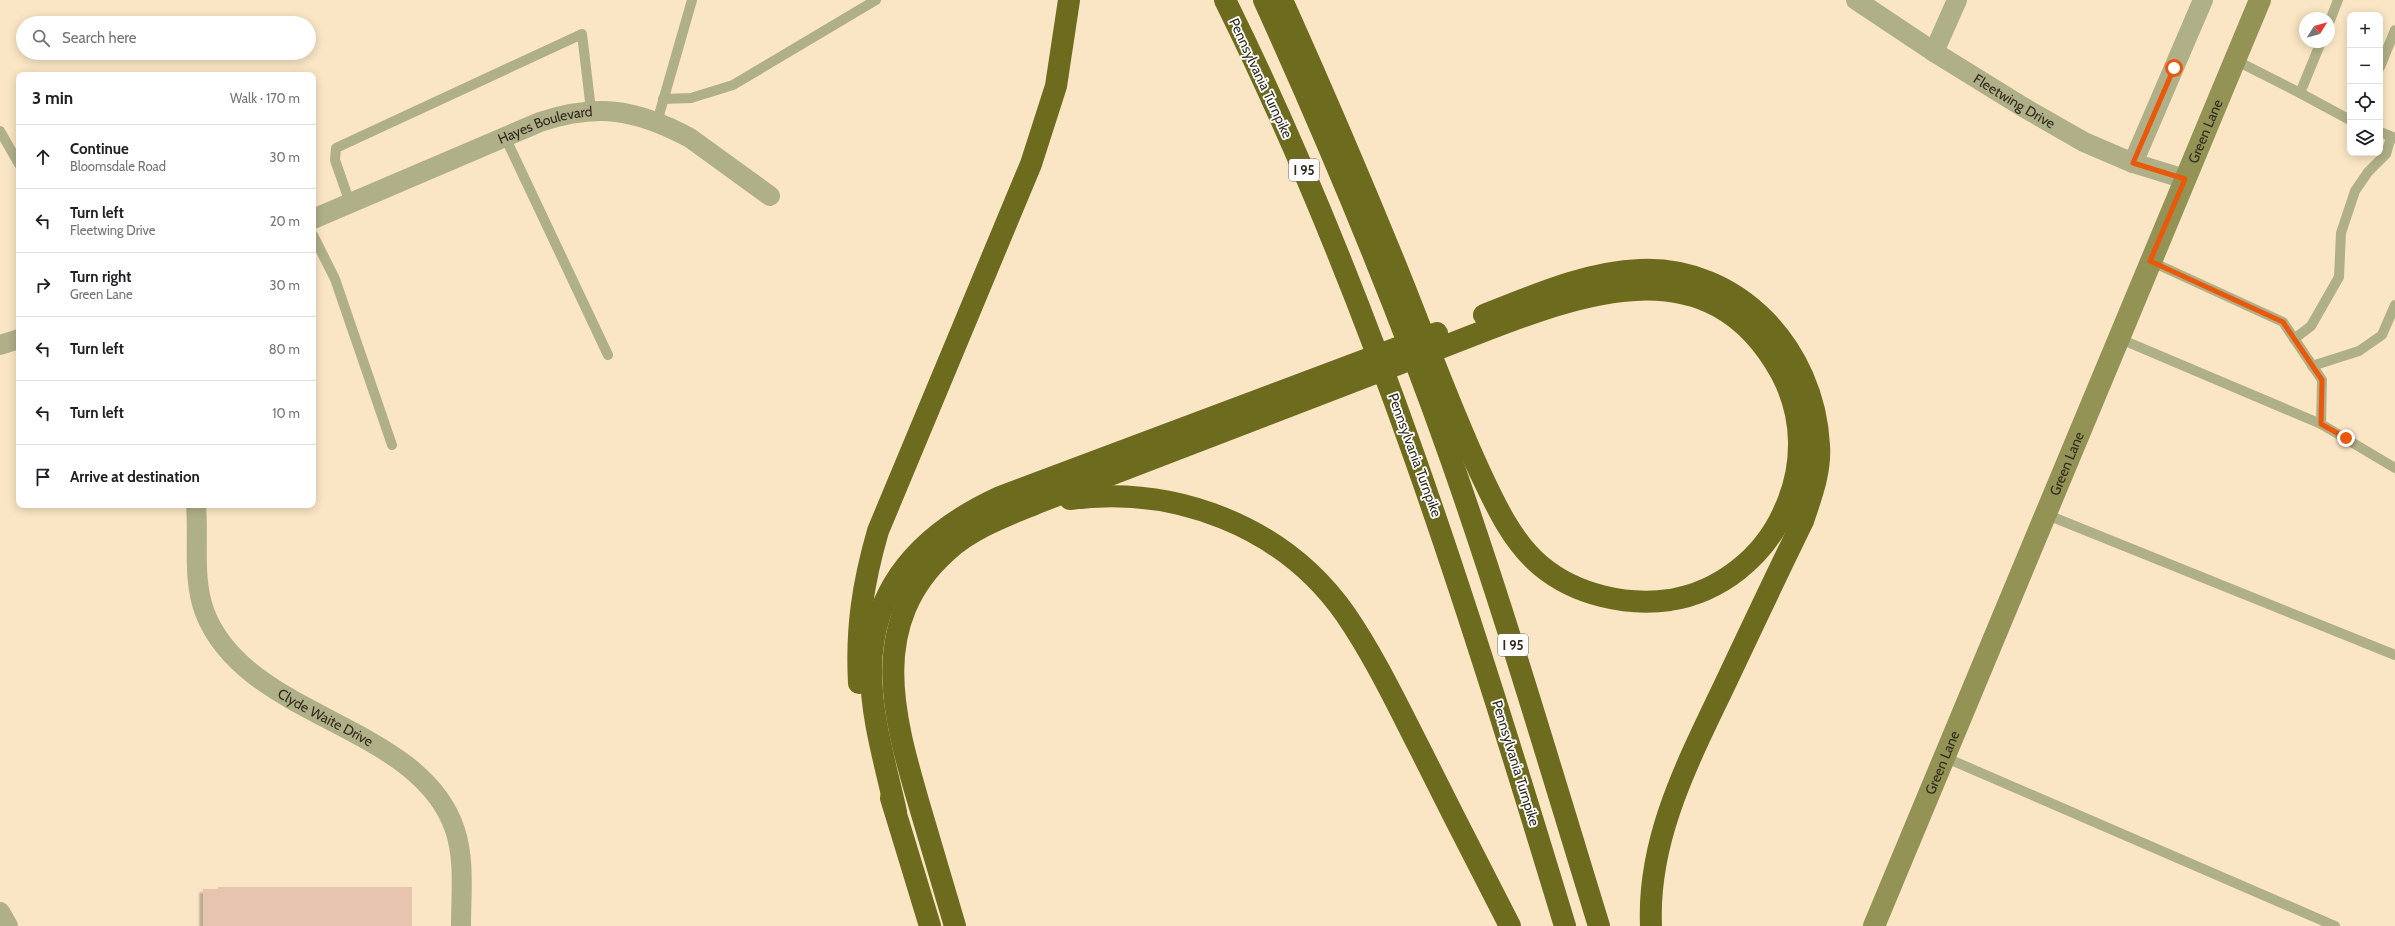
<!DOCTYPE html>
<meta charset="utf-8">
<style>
body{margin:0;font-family:Cabin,sans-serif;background:#f6f6f6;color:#202124}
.controls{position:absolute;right:12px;top:12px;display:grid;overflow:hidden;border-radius:8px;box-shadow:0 2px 10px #0003}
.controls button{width:36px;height:36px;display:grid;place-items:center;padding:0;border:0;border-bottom:1px solid #e0e0e0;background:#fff;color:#202124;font:20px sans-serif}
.compass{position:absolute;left:2299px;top:12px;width:36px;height:36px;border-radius:50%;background:#fff;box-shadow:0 2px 10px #0003;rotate:53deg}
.stop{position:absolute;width:12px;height:12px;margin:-9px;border:3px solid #ea580c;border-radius:50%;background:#fff}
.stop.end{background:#ea580c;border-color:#fff;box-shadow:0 1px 4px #0008}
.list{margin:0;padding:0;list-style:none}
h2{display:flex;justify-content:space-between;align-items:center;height:52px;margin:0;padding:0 16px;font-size:17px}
h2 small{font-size:13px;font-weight:400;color:#757577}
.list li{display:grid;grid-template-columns:26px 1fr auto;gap:12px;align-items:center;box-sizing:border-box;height:64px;padding:0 16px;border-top:1px solid #e0e0e0}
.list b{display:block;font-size:15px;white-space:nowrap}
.list p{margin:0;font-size:13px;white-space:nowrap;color:#757577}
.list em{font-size:13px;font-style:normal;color:#757577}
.icon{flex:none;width:22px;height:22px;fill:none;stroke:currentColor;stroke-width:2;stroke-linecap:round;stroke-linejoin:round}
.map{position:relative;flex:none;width:2395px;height:926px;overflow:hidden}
.search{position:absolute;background:#fff;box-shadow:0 2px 10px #0003;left:16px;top:16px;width:300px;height:44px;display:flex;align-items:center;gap:10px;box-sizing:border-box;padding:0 14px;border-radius:22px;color:#757577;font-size:15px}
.panel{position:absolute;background:#fff;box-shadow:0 2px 10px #0003;left:16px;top:72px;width:300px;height:436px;border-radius:8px}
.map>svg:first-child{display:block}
.building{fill:#e7c4af;filter:url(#shadow)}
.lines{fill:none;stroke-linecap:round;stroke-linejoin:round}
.lane{stroke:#afaf88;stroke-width:10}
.street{stroke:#afaf88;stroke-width:20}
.secondary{stroke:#939356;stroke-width:22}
.highway{stroke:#6d6b1e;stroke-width:22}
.route{stroke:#ea580c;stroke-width:5}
.labels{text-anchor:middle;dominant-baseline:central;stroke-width:3.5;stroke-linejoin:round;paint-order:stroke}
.shield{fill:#fff;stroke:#6f6a61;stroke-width:1}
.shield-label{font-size:13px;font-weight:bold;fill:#312a1d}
.street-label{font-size:14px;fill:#312a1d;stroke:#fff}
</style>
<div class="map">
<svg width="2395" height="926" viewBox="0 0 2395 926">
<defs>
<filter id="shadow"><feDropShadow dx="-3.5" dy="3.5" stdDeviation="1" flood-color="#0004"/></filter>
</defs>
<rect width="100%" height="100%" fill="#fae6c4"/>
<!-- building -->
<path class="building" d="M218,887H412V926H203V889H218Z"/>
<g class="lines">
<!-- lane -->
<g class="lane">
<path d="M2329,23L2338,0"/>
<path d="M2321,42L2300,93L2350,120"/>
<path d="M2235,60L2300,93"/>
<path d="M2380,67L2395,30"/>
<path d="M663,99L691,98L733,85L876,0"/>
<path d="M657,122L692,0"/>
<path d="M0,131L19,164"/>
<path d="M2380,132L2395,138"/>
<path d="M505,137L608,355"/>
<path d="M350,203L335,160L336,148L582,34L591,110"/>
<path d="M313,235L335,279L392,445"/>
<path d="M2150,261L2283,322L2322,380L2321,424"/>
<path d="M2118,338L2321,424L2395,468"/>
<path d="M2294,339L2311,326L2339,277L2341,233L2355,191L2368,172L2386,154L2391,137"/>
<path d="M2312,366L2359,351L2382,335L2395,305"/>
<path d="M2045,514L2395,655"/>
<path d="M1944,757L2335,926"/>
</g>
<!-- street -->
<g class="street">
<path id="s1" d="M1856,0L1934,52L2023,107L2084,142L2133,163L2185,179"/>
<path d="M1934,52L1957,0"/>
<path d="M2133,163L2203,0"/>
<path id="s2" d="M313,219L540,122C598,103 636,109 690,138L770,196"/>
<path d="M0,345L19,339"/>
<path id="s3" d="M196,505C199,541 192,579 205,613C247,720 420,723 455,830C465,860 461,894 461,926"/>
<path d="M0,912L8,926"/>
</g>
<!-- secondary -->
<path class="secondary" id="s4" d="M1874,926L2260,0"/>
<!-- highway -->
<g class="highway">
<path d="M1225,0C1372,297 1469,610 1565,926"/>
<path d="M1264,0C1332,150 1396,303 1451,459C1505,613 1551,770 1599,926"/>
<path d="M1484,315C1533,296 1586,272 1640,270C1739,266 1814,349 1819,445C1821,471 1811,497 1803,521C1777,574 1752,627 1727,680C1690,758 1647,837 1651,926"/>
<path d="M1070,499C1175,485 1284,526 1346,615C1374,656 1396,702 1419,747C1449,807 1479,866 1510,926"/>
<path d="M859,683C856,628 863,583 878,531L1031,164L1056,86L1069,0"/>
<path d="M891,798L930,926"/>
<path d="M896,812C886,766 871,718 871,671C871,584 926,531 1000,497L1437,333"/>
<path d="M955,926C943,885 931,845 919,804C893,715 867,623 947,551C972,528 1006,516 1037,503L1448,345C1561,302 1704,233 1781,373C1804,416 1805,466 1784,511C1764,557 1720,592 1670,600C1626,606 1576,595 1541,566C1512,542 1495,504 1479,470C1449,405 1425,338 1398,271C1361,180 1322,89 1282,0"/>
</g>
</g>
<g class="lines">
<!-- route -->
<path class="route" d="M2174,68L2133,163L2185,179L2150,261L2283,322L2322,380L2321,424L2346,438"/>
</g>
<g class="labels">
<!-- shield labels -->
<g class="shield">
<rect x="1289" y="159" width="30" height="22" rx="3"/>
<rect x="1498" y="634" width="30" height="22" rx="3"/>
</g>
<g class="shield-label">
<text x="1304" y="170">I 95</text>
<text x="1513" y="645">I 95</text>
</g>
<!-- street labels -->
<g class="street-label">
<text transform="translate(1261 78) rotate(65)">Pennsylvania Turnpike</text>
<text stroke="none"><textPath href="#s1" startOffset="188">Fleetwing Drive</textPath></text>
<text stroke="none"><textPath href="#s2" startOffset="251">Hayes Boulevard</textPath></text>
<text stroke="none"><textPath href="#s4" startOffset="861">Green Lane</textPath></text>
<text transform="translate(1415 455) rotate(70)">Pennsylvania Turnpike</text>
<text stroke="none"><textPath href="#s4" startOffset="501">Green Lane</textPath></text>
<text stroke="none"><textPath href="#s3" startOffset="272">Clyde Waite Drive</textPath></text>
<text stroke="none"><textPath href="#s4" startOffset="177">Green Lane</textPath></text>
<text transform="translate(1516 763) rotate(73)">Pennsylvania Turnpike</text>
</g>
</g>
</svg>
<div class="controls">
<button>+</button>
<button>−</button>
<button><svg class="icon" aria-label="locate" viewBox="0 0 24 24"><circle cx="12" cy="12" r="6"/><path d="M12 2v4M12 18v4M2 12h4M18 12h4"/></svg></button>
<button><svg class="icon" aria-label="layers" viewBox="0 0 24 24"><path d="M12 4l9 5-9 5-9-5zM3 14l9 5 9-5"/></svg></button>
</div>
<svg class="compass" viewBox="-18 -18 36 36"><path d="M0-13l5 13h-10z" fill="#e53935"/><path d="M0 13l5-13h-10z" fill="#757577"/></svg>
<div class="stop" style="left:2174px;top:68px"></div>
<div class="stop end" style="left:2346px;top:438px"></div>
<div class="search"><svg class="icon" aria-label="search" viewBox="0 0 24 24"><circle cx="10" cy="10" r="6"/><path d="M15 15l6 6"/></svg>Search here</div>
<section class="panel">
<h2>3 min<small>Walk · 170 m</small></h2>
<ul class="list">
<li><svg class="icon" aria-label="ahead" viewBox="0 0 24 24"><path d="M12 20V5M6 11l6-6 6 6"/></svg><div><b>Continue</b><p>Bloomsdale Road</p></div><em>30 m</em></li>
<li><svg class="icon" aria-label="left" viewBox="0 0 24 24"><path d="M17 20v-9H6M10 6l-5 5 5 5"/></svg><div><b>Turn left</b><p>Fleetwing Drive</p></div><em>20 m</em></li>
<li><svg class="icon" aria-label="right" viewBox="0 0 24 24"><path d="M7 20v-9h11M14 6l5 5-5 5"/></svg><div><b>Turn right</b><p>Green Lane</p></div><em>30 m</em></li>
<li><svg class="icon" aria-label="left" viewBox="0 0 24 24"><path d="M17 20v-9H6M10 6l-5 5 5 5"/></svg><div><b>Turn left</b></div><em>80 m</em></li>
<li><svg class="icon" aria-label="left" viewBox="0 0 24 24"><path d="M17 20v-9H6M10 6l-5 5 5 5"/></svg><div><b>Turn left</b></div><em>10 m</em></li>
<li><svg class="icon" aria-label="arrive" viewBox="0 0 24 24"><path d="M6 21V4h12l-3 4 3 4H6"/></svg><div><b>Arrive at destination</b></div></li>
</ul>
</section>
</div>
